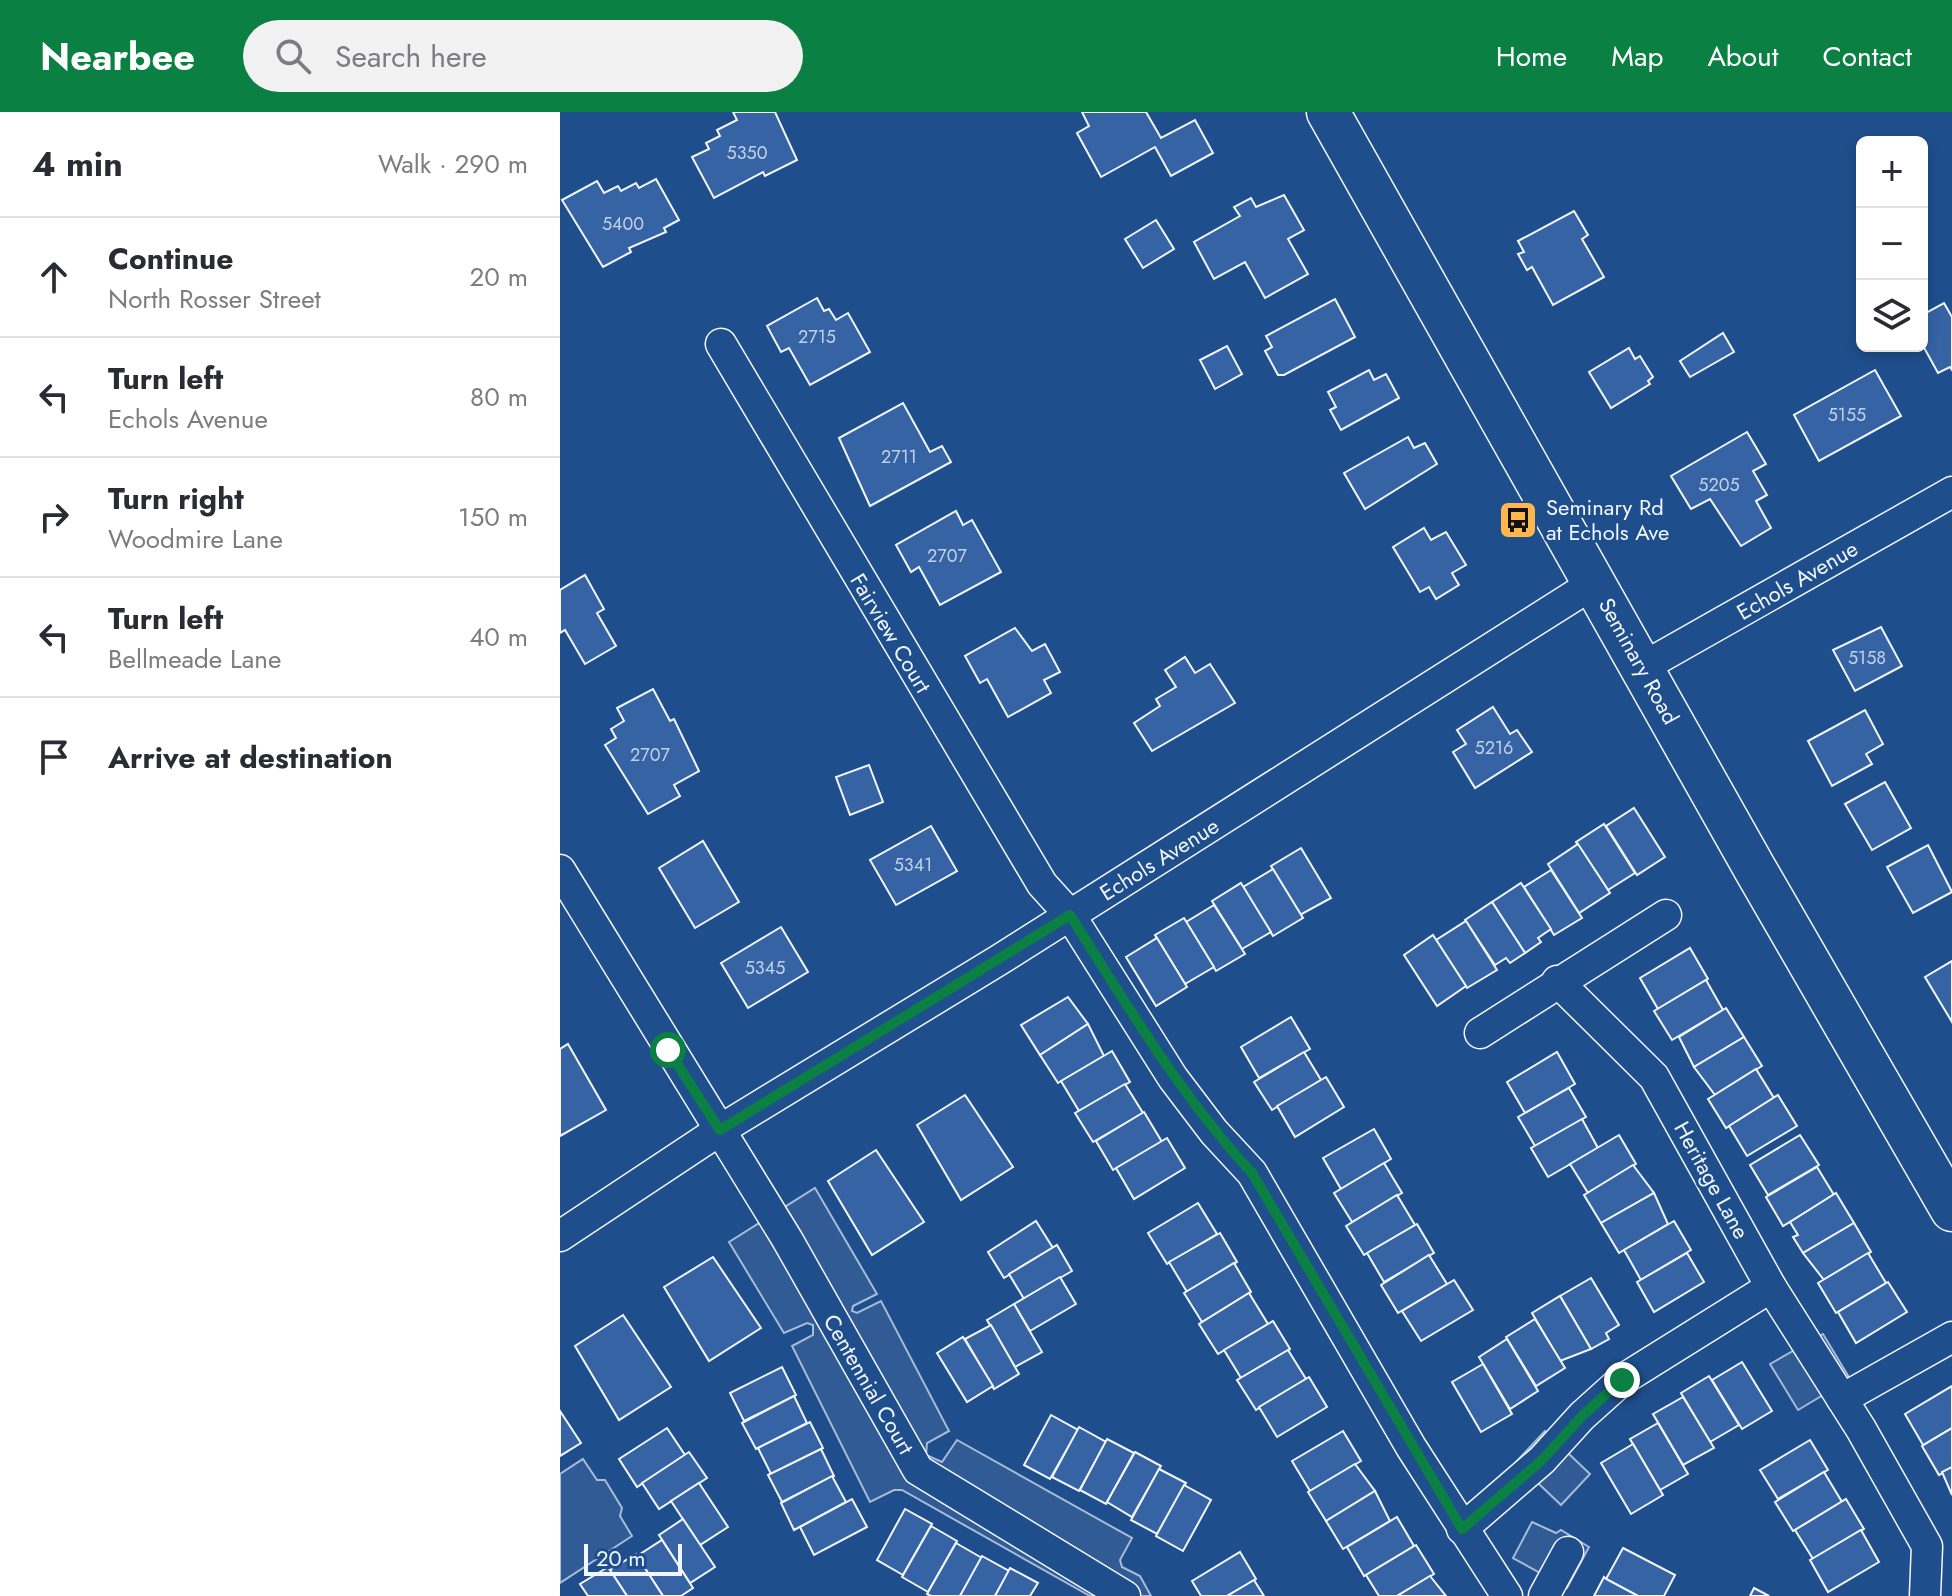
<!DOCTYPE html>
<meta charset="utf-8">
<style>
body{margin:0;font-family:Jost,sans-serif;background:#f2f2f3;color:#2b2b33}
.controls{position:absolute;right:24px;top:24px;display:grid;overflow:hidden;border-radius:12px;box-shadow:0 4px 12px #0003}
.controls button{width:72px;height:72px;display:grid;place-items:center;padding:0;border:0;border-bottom:2px solid #e1e1e2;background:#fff;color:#2b2b33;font:40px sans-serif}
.scale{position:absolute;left:24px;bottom:20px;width:98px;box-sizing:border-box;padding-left:8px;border:4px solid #f2f6ff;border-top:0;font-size:22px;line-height:28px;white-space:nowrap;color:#f2f6ff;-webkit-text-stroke:6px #1f4e8c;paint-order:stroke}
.stop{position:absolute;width:24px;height:24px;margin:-18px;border:6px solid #0b8043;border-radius:50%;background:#fff}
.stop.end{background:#0b8043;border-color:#fff;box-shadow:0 2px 8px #0008}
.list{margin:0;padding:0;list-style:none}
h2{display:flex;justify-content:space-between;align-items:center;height:104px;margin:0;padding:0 32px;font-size:34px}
h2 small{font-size:26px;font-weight:400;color:#7c7c81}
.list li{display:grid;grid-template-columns:52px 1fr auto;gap:24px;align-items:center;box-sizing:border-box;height:120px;padding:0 32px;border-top:2px solid #e1e1e2}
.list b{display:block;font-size:30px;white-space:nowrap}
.list p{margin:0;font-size:26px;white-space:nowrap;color:#7c7c81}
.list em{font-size:26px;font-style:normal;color:#7c7c81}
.icon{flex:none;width:44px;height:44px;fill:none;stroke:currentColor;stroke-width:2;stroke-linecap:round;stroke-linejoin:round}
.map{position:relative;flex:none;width:1392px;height:1484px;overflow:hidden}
header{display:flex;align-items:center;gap:48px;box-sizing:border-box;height:112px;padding:0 40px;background:#0b8043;color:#fff}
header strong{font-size:38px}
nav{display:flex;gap:44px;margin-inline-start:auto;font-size:28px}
.search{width:560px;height:72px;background:#f2f2f3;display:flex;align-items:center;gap:20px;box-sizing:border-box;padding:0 28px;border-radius:44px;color:#7c7c81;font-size:30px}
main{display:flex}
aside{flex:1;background:#fff}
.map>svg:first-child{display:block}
.parking{fill:#305b95;stroke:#a8bbd7;stroke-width:2}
.building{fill:#3563a3;stroke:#f2f6ff;stroke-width:2}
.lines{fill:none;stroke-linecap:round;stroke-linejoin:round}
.minor-casing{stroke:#f2f6ff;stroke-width:33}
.secondary-casing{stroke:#f2f6ff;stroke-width:45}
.minor{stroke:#1f4e8c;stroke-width:30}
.secondary{stroke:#1f4e8c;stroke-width:42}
.route{stroke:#0b8043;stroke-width:10}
.labels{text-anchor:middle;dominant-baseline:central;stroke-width:6;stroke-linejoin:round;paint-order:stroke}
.number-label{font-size:18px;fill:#c3d1e8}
.poi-label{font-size:22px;fill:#f2f6ff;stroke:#1f4e8c;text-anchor:start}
.street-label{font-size:22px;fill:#f2f6ff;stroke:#1f4e8c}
</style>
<header>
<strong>Nearbee</strong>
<div class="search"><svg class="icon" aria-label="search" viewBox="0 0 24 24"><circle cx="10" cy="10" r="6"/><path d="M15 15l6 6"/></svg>Search here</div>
<nav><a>Home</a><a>Map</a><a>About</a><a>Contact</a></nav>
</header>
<main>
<aside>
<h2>4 min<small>Walk · 290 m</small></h2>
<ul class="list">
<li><svg class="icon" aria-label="ahead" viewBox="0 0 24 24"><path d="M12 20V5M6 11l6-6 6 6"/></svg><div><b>Continue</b><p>North Rosser Street</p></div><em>20 m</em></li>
<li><svg class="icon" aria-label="left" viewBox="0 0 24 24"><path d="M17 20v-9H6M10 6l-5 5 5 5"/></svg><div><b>Turn left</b><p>Echols Avenue</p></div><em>80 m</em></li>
<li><svg class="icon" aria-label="right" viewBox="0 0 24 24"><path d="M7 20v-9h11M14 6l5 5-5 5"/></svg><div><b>Turn right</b><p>Woodmire Lane</p></div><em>150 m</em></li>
<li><svg class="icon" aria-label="left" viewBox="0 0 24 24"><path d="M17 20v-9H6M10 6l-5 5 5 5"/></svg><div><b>Turn left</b><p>Bellmeade Lane</p></div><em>40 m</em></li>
<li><svg class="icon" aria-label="arrive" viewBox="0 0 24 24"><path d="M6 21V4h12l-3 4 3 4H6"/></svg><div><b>Arrive at destination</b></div></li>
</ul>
</aside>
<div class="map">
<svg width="1392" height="1484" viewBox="0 0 1392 1484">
<rect width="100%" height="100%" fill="#1f4e8c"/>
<!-- parking -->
<g class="parking">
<path d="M255,1076L317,1182L293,1194L292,1199L297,1201L321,1189L389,1319L367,1331L366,1343L382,1350L397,1328L572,1426L560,1448L562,1455L580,1464L591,1484H530L342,1378H334L310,1390L232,1234L253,1223V1213L247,1211L224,1221L169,1130Z"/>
<path d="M1263,1222L1290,1267L1238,1298L1210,1252Z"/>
<path d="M985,1319L1030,1362L1001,1393L956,1350Z"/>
<path d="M23,1347L37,1368H45L62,1396L60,1404L72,1424L0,1471V1362Z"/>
<path d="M972,1410L996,1421L1001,1418L1029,1435L1007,1476L953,1446Z"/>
</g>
<!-- building -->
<g class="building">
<path d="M173,0H215L237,48L205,64L203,60L154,86L132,45L149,37L146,31L160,24L157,18L177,8Z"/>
<path d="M522,0H586L601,26L635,8L653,41L611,64L595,35L541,65L517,21L529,14Z"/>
<path d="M96,67L119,108L104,116L106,120L69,136L71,140L43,155L2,88L37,69L44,81L58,74L61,79L76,71L79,76Z"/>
<path d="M724,83L744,118L728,127L748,162L705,186L685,150L654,167L634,130L680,104L674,95L691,86L696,95Z"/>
<path d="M1014,99L1028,123L1022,127L1044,165L993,193L972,155L967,158L958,142L964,140L958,129Z"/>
<path d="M596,108L614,137L583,156L565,127Z"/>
<path d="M257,186L264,199L269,197L276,208L288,201L310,240L250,273L229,236L221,240L207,214Z"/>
<path d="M775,187L795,225L724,263H718L705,239L712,235L706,224Z"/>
<path d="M1384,191L1392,205V258L1390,255L1378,261L1362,232V203Z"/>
<path d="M1163,221L1174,240L1130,265L1120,249Z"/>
<path d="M667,234L682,262L655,277L640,248Z"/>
<path d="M1069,236L1075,247L1080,244L1093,265L1088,269L1090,272L1051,296L1029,260Z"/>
<path d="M809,258L814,268L826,262L839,286L781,318L770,298L776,295L768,280Z"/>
<path d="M1315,258L1341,304L1259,349L1234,303Z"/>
<path d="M343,291L370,340L382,334L391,350L310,394L279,326Z"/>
<path d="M1187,320L1206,352L1193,359L1207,383L1196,389L1211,416L1181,434L1150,387L1131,397L1111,364Z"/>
<path d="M848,325L854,336L865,331L877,352L805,397L784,361Z"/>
<path d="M396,399L403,413L412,408L441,460L380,493L359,455L351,460L336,433Z"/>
<path d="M864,416L871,428L886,420L906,453L892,461L899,473L876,487L869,475L860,480L833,435Z"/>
<path d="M25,463L44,497L37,501L56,534L25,552L5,518L0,521V478Z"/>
<path d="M1321,515L1342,554L1295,579L1273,538Z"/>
<path d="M455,516L472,539L485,532L500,560L484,568L491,581L448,605L427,567L420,571L405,544Z"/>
<path d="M625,545L635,561L650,552L675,591L592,639L574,611L600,594L596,587L616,575L605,558Z"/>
<path d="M93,577L110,609L114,607L139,659L114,673L120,684L88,702L45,633L56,626L51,617L64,609L57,596Z"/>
<path d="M933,595L950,622L957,618L972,640L915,676L893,640L906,632L897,618Z"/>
<path d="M1305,598L1323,632L1306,642L1312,652L1272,674L1248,629Z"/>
<path d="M309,653L323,690L290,703L276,665Z"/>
<path d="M1325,670L1351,716L1312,738L1285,692Z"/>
<path d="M1074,696L1105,745L1077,763L1046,714Z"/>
<path d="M1044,712L1075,761L1048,778L1016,730Z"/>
<path d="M371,714L397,759L336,793L310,748Z"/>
<path d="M143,729L179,790L135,816L99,756Z"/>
<path d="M1018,732L1050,781L1019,801L988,752Z"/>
<path d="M1368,733L1392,780L1353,801L1327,755Z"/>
<path d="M741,736L771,786L740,803L711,754Z"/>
<path d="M713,757L743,806L713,824L683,775Z"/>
<path d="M991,758L1022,806L994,823L964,775Z"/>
<path d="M681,771L711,820L682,837L652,789Z"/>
<path d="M961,771L991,817L978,826L981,830L965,841L932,790Z"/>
<path d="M932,790L965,841L950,851L946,846L935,853L905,808Z"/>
<path d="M654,793L685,842L656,859L626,810Z"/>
<path d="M624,806L654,855L625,872L595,823Z"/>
<path d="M906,809L937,858L907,876L876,828Z"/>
<path d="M221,815L248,860L188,896L161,851Z"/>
<path d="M873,823L906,874L877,894L844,843Z"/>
<path d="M597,826L627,875L596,894L566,845Z"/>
<path d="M1130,836L1148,867L1098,897L1080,866Z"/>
<path d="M1392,849V910L1365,865Z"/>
<path d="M1146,868L1163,898L1112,928L1094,899Z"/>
<path d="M508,885L528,912L480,943L461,913Z"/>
<path d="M1166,896L1184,925L1134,955L1119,925Z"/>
<path d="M731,905L750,937L699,966L681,935Z"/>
<path d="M528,912L544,944L498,971L480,943Z"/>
<path d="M1184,925L1202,954L1155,983L1134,955Z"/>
<path d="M8,932L46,998L0,1024V937Z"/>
<path d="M552,939L570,970L519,999L501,969Z"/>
<path d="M744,940L761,968L712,998L694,970Z"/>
<path d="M997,940L1015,972L965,1001L947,970Z"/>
<path d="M1196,957L1214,986L1166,1016L1148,987Z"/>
<path d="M766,965L784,995L735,1025L717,994Z"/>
<path d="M565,972L583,1001L533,1030L515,1001Z"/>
<path d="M1009,976L1026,1005L975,1034L958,1005Z"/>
<path d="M405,983L453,1055L401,1088L357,1013Z"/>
<path d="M1218,983L1237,1014L1187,1044L1169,1014Z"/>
<path d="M584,1000L602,1030L553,1058L536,1029Z"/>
<path d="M1022,1007L1038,1036L988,1065L971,1036Z"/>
<path d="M814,1017L831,1047L781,1077L763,1046Z"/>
<path d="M1059,1023L1076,1052L1028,1081L1010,1052Z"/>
<path d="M1240,1023L1259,1053L1208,1083L1190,1053Z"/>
<path d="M607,1026L625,1056L574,1087L556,1056Z"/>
<path d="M316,1038L364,1110L312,1143L268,1069Z"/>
<path d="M824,1051L842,1081L792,1110L774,1081Z"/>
<path d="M1073,1053L1094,1081L1041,1111L1024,1083Z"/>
<path d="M1257,1055L1274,1083L1223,1114L1206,1085Z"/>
<path d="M1094,1081L1108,1112L1059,1141L1041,1111Z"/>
<path d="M1276,1081L1294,1111L1243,1141L1233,1125L1238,1123L1230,1110Z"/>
<path d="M837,1083L855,1113L804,1143L786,1114Z"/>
<path d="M638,1091L657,1122L607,1152L588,1121Z"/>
<path d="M476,1109L493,1136L444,1166L428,1140Z"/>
<path d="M1114,1109L1131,1138L1081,1168L1064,1138Z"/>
<path d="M1294,1111L1311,1140L1264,1168L1243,1141Z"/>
<path d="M857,1112L874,1141L824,1170L807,1141Z"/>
<path d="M660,1121L677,1150L627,1180L609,1150Z"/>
<path d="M497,1133L512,1159L464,1187L449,1162Z"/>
<path d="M1127,1141L1144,1170L1094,1200L1077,1170Z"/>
<path d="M1308,1141L1326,1171L1276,1201L1258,1171Z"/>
<path d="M869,1143L887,1172L838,1201L821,1173Z"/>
<path d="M153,1145L201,1216L149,1249L104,1175Z"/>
<path d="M674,1151L691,1180L642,1210L624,1181Z"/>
<path d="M500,1165L516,1192L470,1219L454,1192Z"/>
<path d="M1031,1166L1059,1213L1046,1221L1049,1227L1031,1237L1000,1184Z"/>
<path d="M894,1168L913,1198L861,1229L842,1199Z"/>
<path d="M1328,1170L1347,1200L1296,1231L1278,1200Z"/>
<path d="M689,1181L708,1212L658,1242L639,1212Z"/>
<path d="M1000,1184L1031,1237L1000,1249L972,1201Z"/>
<path d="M454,1192L482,1240L455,1255L427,1208Z"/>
<path d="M63,1203L111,1275L59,1308L15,1234Z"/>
<path d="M975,1207L1005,1256L976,1274L946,1225Z"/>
<path d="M713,1209L730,1237L681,1266L664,1238Z"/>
<path d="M431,1213L459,1262L434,1277L405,1227Z"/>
<path d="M403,1225L433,1274L407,1290L377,1241Z"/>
<path d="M947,1227L978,1279L950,1297L919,1245Z"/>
<path d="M728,1238L746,1267L696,1298L677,1268Z"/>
<path d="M1182,1250L1212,1299L1182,1317L1152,1268Z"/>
<path d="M923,1252L952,1302L921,1320L892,1270Z"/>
<path d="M222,1255L236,1283L184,1309L170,1281Z"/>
<path d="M1149,1264L1179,1313L1150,1330L1121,1281Z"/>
<path d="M749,1265L767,1295L717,1325L699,1295Z"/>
<path d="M1392,1274V1316L1363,1333L1345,1302Z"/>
<path d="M234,1284L247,1311L196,1337L182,1311Z"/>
<path d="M1123,1285L1154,1336L1123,1353L1093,1302Z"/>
<path d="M0,1299L21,1331L0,1344Z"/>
<path d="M491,1303L518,1318L490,1367L464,1353Z"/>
<path d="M250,1310L263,1336L211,1362L198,1336Z"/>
<path d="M1098,1311L1128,1362L1100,1378L1070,1327Z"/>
<path d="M519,1315L546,1330L519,1379L492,1365Z"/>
<path d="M107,1316L125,1343L77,1375L59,1347Z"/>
<path d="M1392,1316V1355L1379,1363L1362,1334Z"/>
<path d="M783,1319L801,1349L750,1379L732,1349Z"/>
<path d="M547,1327L574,1341L546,1392L520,1378Z"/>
<path d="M1250,1328L1268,1358L1218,1387L1200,1358Z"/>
<path d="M1073,1332L1103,1383L1071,1402L1041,1351Z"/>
<path d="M261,1337L274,1364L222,1390L208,1363Z"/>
<path d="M129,1340L147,1366L99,1397L82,1371Z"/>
<path d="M575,1340L601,1354L572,1405L547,1390Z"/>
<path d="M795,1352L815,1379L766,1409L748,1380Z"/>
<path d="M1392,1355V1383L1382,1360Z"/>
<path d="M599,1357L626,1371L597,1422L571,1408Z"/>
<path d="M1264,1360L1282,1390L1233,1419L1215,1390Z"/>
<path d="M272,1364L286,1390L234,1418L221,1391Z"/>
<path d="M139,1371L168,1415L140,1433L111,1389Z"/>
<path d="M624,1373L651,1388L623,1439L596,1424Z"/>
<path d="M815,1379L830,1409L783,1437L766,1409Z"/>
<path d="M292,1387L307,1415L254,1443L240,1415Z"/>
<path d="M1286,1387L1304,1417L1253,1447L1235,1418Z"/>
<path d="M345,1397L372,1412L343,1463L317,1448Z"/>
<path d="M837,1405L854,1434L804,1464L787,1435Z"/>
<path d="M123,1407L155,1455L130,1471L99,1423Z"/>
<path d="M371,1414L397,1429L368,1480L342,1465Z"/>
<path d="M1301,1418L1319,1450L1268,1480L1250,1448Z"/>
<path d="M102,1428L133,1476L121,1484H103L77,1444Z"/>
<path d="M396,1431L422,1446L400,1484H371L367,1482Z"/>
<path d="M856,1433L874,1462L837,1484H819L806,1463Z"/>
<path d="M1063,1436L1115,1463L1104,1484H1078L1046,1467Z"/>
<path d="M680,1440L696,1467L667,1484H641L632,1469Z"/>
<path d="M76,1442L77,1444L103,1484H67L50,1458Z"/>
<path d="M422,1444L449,1459L435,1484H400Z"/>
<path d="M48,1455L67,1484H28L20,1472Z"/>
<path d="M450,1456L478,1471L470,1484H435Z"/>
<path d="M870,1464L886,1484H837Z"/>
<path d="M1044,1465L1046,1467L1078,1484H1034Z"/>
<path d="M694,1468L704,1484H667Z"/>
<path d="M1194,1476L1209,1484H1190Z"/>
</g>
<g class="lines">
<!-- minor casing -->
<g class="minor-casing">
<g id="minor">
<path d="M161,232L482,772L510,803L613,966L654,1020L692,1061L851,1335L947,1484"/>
<path d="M1083,555L1392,380"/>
<path d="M0,758L227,1127L358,1358L565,1484"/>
<path d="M997,869L1094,965L1211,1175L1301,1317L1367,1434L1365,1484"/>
<path d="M920,921L1106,803"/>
<path d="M0,1124L160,1018L439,848L1036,470"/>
<path d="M1282,1287L1392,1225"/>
<path d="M902,1417L982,1348L1022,1304L1062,1268L1211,1175"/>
<path d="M984,1484L1008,1440"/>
</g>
</g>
<!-- secondary casing -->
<g class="secondary-casing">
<path id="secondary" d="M768,0L1195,757L1392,1098"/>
</g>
<!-- minor -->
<use href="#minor" class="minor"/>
<!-- secondary -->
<use href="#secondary" class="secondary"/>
</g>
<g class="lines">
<!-- route -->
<path class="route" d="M108,938L160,1018L510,803C567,893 620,983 692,1061L902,1417L982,1348L1022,1304L1062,1268"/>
</g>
<!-- icons -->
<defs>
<g id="bus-square" transform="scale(2)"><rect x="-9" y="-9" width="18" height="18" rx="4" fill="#ffb74d" stroke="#1f4e8c"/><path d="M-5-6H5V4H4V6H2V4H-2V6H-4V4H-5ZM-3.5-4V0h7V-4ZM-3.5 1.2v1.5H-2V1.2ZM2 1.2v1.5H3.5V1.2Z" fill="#111"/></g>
</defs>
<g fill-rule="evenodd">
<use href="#bus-square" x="958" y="408"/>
</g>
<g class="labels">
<!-- number labels -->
<g class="number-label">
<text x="187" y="41">5350</text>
<text x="63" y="112">5400</text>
<text x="257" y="225">2715</text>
<text x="1287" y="303">5155</text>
<text x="339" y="345">2711</text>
<text x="1159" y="373">5205</text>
<text x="387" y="444">2707</text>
<text x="1307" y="546">5158</text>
<text x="934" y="636">5216</text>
<text x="90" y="643">2707</text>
<text x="353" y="753">5341</text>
<text x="205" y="856">5345</text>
</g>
<!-- poi labels -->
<g class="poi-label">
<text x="986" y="395">Seminary Rd<tspan x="986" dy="25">at Echols Ave</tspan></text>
</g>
<!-- street labels -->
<g class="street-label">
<text transform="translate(1237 468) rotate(-30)">Echols Avenue</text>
<text transform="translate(331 521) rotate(59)">Fairview Court</text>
<text transform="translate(1079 549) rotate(61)">Seminary Road</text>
<text transform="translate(599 747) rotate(-32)">Echols Avenue</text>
<text transform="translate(1152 1068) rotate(61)">Heritage Lane</text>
<text transform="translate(309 1272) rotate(60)">Centennial Court</text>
</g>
</g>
</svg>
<div class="controls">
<button>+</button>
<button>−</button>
<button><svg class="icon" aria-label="layers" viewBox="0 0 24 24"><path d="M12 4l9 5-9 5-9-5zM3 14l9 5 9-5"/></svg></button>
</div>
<div class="scale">20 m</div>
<div class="stop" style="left:108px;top:938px"></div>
<div class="stop end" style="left:1062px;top:1268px"></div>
</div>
</main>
